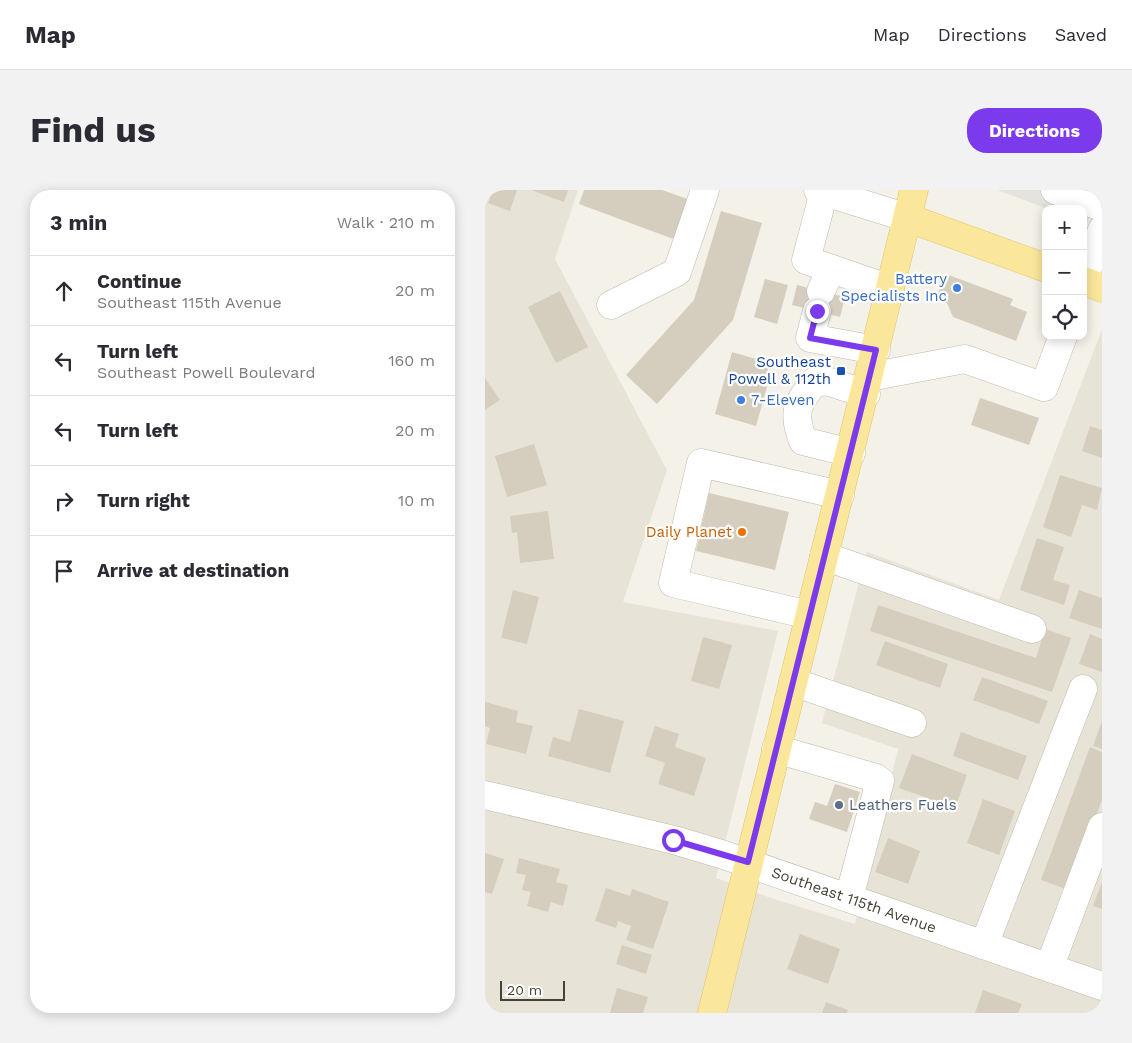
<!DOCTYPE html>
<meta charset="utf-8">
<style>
body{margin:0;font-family:"Work Sans",sans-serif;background:#f2f2f3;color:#2b2b33}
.controls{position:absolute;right:15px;top:15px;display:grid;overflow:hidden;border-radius:10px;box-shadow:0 2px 12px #0003}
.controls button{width:45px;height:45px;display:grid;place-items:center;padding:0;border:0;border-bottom:1px solid #e1e1e2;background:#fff;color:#2b2b33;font:25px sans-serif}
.scale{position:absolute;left:15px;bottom:12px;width:65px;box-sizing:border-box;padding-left:5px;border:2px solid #474237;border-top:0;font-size:14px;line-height:18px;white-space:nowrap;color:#474237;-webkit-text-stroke:4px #fff;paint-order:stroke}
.stop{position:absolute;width:15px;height:15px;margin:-11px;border:4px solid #7c3aed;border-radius:50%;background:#fff}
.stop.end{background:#7c3aed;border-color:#fff;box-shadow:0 1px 5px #0008}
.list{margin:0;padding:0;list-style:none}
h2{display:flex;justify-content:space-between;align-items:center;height:65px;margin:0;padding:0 20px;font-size:21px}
h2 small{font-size:16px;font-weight:400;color:#7c7c81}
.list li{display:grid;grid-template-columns:32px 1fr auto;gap:15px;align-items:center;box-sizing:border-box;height:70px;padding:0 20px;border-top:1px solid #e1e1e2}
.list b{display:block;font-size:19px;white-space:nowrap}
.list p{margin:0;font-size:16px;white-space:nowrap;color:#7c7c81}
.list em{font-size:16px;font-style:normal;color:#7c7c81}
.icon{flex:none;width:28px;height:28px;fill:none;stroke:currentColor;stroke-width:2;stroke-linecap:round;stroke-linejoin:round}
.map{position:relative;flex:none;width:617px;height:823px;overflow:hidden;border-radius:20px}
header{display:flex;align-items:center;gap:30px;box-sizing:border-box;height:70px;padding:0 25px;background:#fff;border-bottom:1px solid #e1e1e2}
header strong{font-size:24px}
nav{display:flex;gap:28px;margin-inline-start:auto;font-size:18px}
.intro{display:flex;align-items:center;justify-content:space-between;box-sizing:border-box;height:120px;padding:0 30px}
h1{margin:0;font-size:35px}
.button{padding:12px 22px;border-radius:20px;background:#7c3aed;color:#fff;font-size:18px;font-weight:700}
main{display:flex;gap:30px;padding:0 30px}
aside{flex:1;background:#fff;border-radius:20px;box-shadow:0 2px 12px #0003}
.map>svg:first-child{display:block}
.residential{fill:#e7e3d7}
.parking{fill:#e5e3e0}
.building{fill:#d5cebe}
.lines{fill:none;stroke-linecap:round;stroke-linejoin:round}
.minor-casing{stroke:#bfbaab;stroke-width:29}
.major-casing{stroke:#e0c66a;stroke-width:29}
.minor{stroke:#fff;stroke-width:28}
.major{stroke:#fbe79b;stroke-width:28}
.route{stroke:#7c3aed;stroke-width:6}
.shop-dot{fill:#3f7fe0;stroke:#fff;stroke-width:2}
.transit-dot{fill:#1a4fb4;stroke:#fff;stroke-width:2}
.food-dot{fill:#e8710a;stroke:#fff;stroke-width:2}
.service-dot{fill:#5c6f8a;stroke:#fff;stroke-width:2}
.labels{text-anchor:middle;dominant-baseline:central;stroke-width:4.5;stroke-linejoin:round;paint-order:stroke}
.shop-label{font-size:15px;fill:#366cbe;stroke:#fff;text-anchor:end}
.transit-label{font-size:15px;fill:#164399;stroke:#fff;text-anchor:end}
.food-label{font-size:15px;fill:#c56008;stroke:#fff;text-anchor:end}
.service-label{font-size:15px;fill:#4e5e75;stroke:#fff;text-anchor:start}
.street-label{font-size:15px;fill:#474237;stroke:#fff}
</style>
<header>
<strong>Map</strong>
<nav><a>Map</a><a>Directions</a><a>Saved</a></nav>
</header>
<div class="intro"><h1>Find us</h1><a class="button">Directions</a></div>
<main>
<aside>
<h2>3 min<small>Walk · 210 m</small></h2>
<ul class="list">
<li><svg class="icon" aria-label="ahead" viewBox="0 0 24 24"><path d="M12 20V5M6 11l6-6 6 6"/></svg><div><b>Continue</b><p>Southeast 115th Avenue</p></div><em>20 m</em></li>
<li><svg class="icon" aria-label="left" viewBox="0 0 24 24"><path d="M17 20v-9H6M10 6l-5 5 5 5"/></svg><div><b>Turn left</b><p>Southeast Powell Boulevard</p></div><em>160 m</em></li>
<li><svg class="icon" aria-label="left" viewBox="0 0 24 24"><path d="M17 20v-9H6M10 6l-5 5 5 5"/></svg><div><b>Turn left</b></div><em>20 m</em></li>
<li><svg class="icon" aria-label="right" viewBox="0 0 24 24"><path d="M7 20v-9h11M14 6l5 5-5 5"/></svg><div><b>Turn right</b></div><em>10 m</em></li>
<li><svg class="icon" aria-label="arrive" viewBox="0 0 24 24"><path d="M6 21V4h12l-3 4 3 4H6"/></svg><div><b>Arrive at destination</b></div></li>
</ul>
</aside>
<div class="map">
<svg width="617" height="823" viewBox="0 0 617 823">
<rect width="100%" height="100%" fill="#f4f1e8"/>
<!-- residential -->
<path class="residential" d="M0,0H93L70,69L182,280L138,412L293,441L231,688L283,707L370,734L413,559L337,533L382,362L514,410L617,139V823H0Z"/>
<!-- parking -->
<path class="parking" d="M512,0H617V28L606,22L602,33L598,32V19H563Z"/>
<!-- building -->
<g class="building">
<path d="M8,0H32L25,21L3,13Z"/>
<path d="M46,0H83L79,12Z"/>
<path d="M99,0H177L205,10L191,50L94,14Z"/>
<path d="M236,21L277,33L248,130L172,214L141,185L209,110Z"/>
<path d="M461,84L528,109L525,115L542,122L531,151L468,127L462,113L451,108Z"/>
<path d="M280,89L303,95L292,134L269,127Z"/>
<path d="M312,95L360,107L355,127L307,115Z"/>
<path d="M75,101L103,157L71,173L43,117Z"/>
<path d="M247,162L285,173L278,196L282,197L271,236L230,224Z"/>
<path d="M0,188L15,210L0,220Z"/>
<path d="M495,208L554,228L544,255L486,235Z"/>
<path d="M605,236L617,240V268L597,261Z"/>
<path d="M49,254L62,295L22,307L10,266Z"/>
<path d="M575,285L617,298L612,320L597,315L586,347L558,337Z"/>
<path d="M224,303L304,322L290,380L211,361Z"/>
<path d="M63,321L69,369L35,373L32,342L27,343L25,326Z"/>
<path d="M552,348L579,357L568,390L585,395L579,415L535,400Z"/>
<path d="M28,400L54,407L42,454L16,448Z"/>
<path d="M594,400L617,408V439L584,428Z"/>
<path d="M393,415L551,468L560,439L586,448L567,502L385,441Z"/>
<path d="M605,444L617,449V482L594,474Z"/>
<path d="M218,447L247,455L234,499L206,491Z"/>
<path d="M400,451L463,474L455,498L391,475Z"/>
<path d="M497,487L563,511L554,534L488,510Z"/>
<path d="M0,512L33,521L31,532L48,536L41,564L1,554L5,538L0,536Z"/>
<path d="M94,519L139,531L125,583L63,566L68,547L85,552Z"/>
<path d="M617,531V559L608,556Z"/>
<path d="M170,536L194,544L190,557L221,568L209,606L173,594L180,573L160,566Z"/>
<path d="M476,542L542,566L533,590L468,566Z"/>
<path d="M605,557L617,562V610L584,700L556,690Z"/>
<path d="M427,564L482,585L470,618L414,598Z"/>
<path d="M350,594L375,602L362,642L324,629L330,612L342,616Z"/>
<path d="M498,609L530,621L514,665L482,653Z"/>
<path d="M403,648L435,661L423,694L390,682Z"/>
<path d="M0,663L19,669L7,704L0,702Z"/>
<path d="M34,668L75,679L71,692L83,695L78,716L66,712L63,722L42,716L46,702L37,700L41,685L31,683Z"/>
<path d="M617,692V719L608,716Z"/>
<path d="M121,698L145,706L147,699L184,712L168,759L141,750L146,736L133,731L131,738L110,731Z"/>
<path d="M315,744L355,759L343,794L302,779Z"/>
<path d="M137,755L167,765L161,784L131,774Z"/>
<path d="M132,798L163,807L158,823H125Z"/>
<path d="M498,800L537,814L533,823H490Z"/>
<path d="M341,812L363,820L362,823H337Z"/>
</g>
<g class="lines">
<!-- minor casing -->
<g class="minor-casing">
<g id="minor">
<path d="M333,0L423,28"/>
<path d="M570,0L617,17"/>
<path d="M339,2L321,70L405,99"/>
<path d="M598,91L617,40"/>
<path d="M336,101L346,79"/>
<path d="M126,115L192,82L220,0"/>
<path d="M332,121L325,148L391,160"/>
<path d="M384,187L480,169L559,197L578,146"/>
<path d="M366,263L318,251C307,222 312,214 330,191L345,192L381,204"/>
<path d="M339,366L547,439"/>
<path d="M324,425L188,393L216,273L355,305"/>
<path d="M308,492L427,533"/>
<path d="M291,559L391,588L395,591L364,708"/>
<path id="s1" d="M0,605L189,650L236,664L617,796"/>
<path d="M499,755L598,499"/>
<path d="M564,778L617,637"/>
</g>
</g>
<!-- major casing -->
<g class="major-casing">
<g id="major">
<path d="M423,28L561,78"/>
<path d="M598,91L617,98"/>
<path d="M227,823L429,0"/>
</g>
</g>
<!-- minor -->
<use href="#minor" class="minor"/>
<!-- major -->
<use href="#major" class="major"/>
</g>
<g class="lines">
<!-- route -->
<path class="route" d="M188,650L263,672L391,160L325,148L332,121"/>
</g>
<!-- markers -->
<g class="shop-dot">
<circle cx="472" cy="98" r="5"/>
<circle cx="256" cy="210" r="5"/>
</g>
<rect class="transit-dot" x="351" y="176" width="10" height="10" rx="2.5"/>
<circle class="food-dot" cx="257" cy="342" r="5"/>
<circle class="service-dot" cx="354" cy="615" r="5"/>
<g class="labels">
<!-- shop labels -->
<g class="shop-label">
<text x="462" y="89">Battery<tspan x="462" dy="17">Specialists Inc</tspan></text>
<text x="266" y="210" text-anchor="start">7-Eleven</text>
</g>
<!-- transit labels -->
<g class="transit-label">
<text x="346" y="172">Southeast<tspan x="346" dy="17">Powell &amp; 112th</tspan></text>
</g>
<!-- food labels -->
<g class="food-label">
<text x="247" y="342">Daily Planet</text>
</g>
<!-- service labels -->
<g class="service-label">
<text x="364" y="615">Leathers Fuels</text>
</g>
<!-- street labels -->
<g class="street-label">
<text stroke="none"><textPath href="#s1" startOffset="384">Southeast 115th Avenue</textPath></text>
</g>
</g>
</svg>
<div class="controls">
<button>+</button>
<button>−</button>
<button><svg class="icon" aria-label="locate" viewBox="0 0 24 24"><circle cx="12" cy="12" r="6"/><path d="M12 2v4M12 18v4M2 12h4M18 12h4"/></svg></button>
</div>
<div class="scale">20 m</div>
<div class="stop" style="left:188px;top:650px"></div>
<div class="stop end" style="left:332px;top:121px"></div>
</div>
</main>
